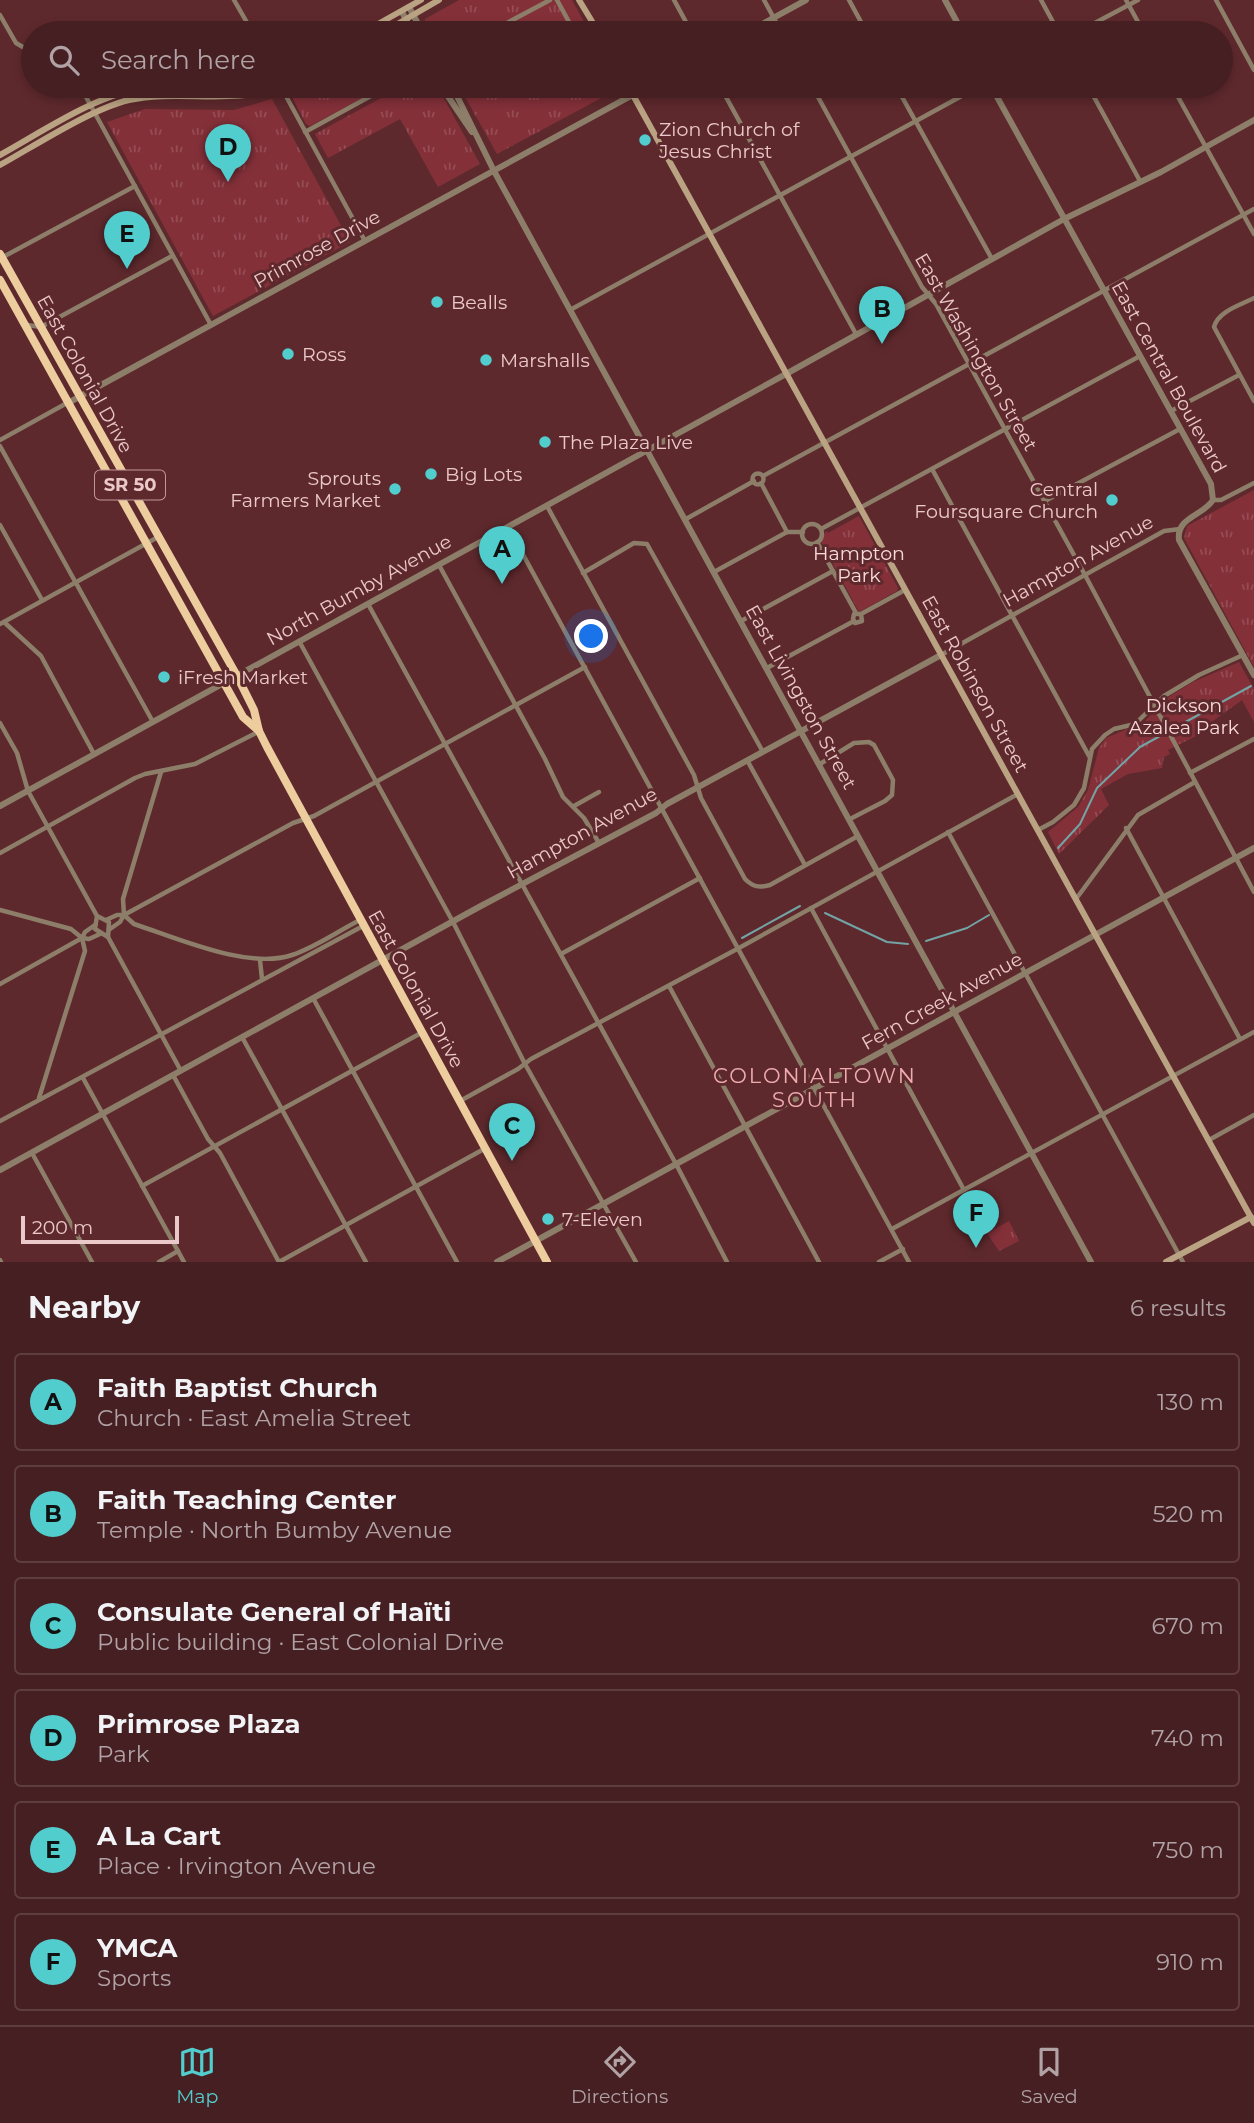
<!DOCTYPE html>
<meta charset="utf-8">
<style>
body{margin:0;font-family:Montserrat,sans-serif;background:#502c2f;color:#f1f3f6}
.scale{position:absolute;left:21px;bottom:18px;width:158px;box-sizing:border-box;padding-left:7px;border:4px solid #ebc8c9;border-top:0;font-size:19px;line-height:24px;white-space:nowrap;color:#ebc8c9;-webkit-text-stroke:5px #5e292d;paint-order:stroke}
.you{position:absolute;left:592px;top:637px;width:24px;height:24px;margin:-18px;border:5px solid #fff;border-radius:50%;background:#1a73e8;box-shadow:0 0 0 10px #1a73e833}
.badge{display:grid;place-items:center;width:46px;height:46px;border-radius:50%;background:#52cdce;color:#111;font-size:23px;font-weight:700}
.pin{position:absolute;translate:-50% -58px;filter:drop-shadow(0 2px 4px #0008)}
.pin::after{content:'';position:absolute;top:37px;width:24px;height:21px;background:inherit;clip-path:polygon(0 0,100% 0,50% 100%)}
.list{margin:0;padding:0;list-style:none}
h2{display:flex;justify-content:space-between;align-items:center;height:91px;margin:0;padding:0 28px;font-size:30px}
h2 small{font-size:23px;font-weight:400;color:#b0a2a5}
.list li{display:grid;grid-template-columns:46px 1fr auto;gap:21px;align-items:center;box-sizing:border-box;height:98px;margin:0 14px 14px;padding:0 14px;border:2px solid #5e3d40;border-radius:7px}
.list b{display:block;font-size:26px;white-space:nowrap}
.list p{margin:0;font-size:23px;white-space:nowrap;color:#b0a2a5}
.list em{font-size:23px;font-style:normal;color:#b0a2a5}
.icon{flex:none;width:38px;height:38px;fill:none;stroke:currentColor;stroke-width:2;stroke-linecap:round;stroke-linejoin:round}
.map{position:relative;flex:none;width:1254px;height:1262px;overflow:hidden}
.search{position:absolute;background:#461f22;box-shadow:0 4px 10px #0003;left:21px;right:21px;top:21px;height:77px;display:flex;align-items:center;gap:18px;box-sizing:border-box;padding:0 24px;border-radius:38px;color:#b0a2a5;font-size:26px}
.sheet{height:763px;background:#461f22}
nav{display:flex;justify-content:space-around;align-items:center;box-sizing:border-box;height:98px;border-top:2px solid #5e3d40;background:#461f22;font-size:19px;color:#b0a2a5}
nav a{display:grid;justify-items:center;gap:4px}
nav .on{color:#52cdce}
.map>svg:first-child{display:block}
.park{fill:url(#park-tufts)}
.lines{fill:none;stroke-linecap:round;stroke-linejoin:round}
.stream{stroke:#72a4a5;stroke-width:2}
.minor{stroke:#8d7e6a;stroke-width:4.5}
.tertiary{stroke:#8d7e6a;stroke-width:6}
.secondary{stroke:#baa382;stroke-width:6}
.trunk{stroke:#edcc9e;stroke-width:8}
.poi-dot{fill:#52cdce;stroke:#5e292d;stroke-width:2.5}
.labels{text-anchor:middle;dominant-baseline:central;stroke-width:6;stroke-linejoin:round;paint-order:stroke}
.shield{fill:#5e292d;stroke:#c1989a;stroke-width:2}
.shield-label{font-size:18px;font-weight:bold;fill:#ebc8c9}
.poi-label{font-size:19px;fill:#ebc8c9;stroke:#5e292d;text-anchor:start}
.street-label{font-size:19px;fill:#ebc8c9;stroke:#5e292d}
.park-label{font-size:19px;fill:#f8dadb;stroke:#5e292d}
.neighbourhood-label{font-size:21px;letter-spacing:2px;fill:#eeacae;stroke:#5e292d}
</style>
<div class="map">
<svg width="1254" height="1262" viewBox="0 0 1254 1262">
<defs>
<pattern id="park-tufts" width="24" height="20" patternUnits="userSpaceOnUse" patternTransform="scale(1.75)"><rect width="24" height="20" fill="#843039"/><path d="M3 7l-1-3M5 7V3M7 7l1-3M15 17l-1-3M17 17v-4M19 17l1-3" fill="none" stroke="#964c54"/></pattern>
</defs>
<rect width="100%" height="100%" fill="#5e292d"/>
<!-- park -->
<g class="park">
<path d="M459,0H572L590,33H431L425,24V19Z"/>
<path d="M292,86H385L310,126L306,124L289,91Z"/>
<path d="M403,86H437L480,164L438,187L400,119L328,158L315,134Z"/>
<path d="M459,86H618L620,88L497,154Z"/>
<path d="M272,99L350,242L213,316L107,122L145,109L234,110Z"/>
<path d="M1254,490V667L1184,538L1187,526Z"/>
<path d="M859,516L898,588L897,591L859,612L821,542L826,531L828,533Z"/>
<path d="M1239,662L1254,689V722L1242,700L1206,726L1208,730L1168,750L1170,754L1164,757L1162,768L1128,774L1101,789L1109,805L1059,854L1048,832L1078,807L1088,790L1099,748L1106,738L1144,722L1167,698L1193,682Z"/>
<path d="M1009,1221L1019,1241L999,1251L987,1233Z"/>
</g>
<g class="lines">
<!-- stream -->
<g class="stream">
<path d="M1058,848L1080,824L1097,788L1140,747L1251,686"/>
<path d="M825,913L887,942L908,944"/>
<path d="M742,938L800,906"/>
<path d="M926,941L967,928L989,915"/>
</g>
<!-- minor -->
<g class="minor">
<path d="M234,0L253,33"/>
<path d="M557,0L575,33"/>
<path d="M674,0L692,33"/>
<path d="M764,0L782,33"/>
<path d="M849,0L867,33"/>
<path d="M1041,0L1059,33"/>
<path d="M1126,0L1144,33"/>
<path d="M1216,0L1254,70"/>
<path d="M0,15L16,43L33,53"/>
<path d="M488,33L550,0"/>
<path d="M1076,33L1138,0"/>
<path d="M80,86L211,325"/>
<path d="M603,86L604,87"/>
<path d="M720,86L856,334"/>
<path d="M812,86L922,287L936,304L1085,575L1254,892"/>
<path d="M896,86L992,259"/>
<path d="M1088,86L1140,181"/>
<path d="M1172,86L1254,234"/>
<path d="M281,87L365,241"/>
<path d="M305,132L389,86"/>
<path d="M3,257L135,186"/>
<path d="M1254,298C1241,305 1218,311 1214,327L1254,401"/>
<path d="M570,310L980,86"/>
<path d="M27,325L41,327L172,256"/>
<path d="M1171,411L1239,375"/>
<path d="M0,440L67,403"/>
<path d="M0,446L153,722"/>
<path d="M932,469L1089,756"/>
<circle cx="758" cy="479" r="5.5"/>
<path d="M763,476L1254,209"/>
<path d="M761,483L787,532"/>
<path d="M1213,500H1221L1254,483"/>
<path d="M1045,501L1180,429"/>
<path d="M547,506L694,775L701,798L745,879C753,887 759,888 770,885L858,836"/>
<path d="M686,519L754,481"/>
<circle cx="812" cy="534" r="10"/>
<path d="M0,525L42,600"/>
<path d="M508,527L909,1262"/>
<path d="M821,529L1140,356"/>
<path d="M817,542L856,613"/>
<path d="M439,565L545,759L563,797L584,818L599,843"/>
<path d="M714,572L787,532H803"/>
<path d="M583,573L634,543L647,544L763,752"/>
<path d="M368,604L676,1164L727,1262"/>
<path d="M861,614L862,621L855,623L853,619L854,614H861L905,590"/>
<path d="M741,621L833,571"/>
<path d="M4,622L41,656L94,754"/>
<path d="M0,624L158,537"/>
<path d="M299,641L453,922L525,1064L636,1262"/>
<path d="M941,655L1164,531L1180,529"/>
<path d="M767,668L854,621"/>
<path d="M0,723L17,753L28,791L97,916L95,929L108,937L181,1071"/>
<path d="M747,760L805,865"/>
<path d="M820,764L854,743L869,742L874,745L893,780L892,795L885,801L850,819"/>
<path d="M1190,773L1254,739"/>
<path d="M574,806L599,792"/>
<path d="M1126,828L1240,1039"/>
<path d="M1038,830L1053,822L1074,805L1084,788L1092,749L1105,735L1114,729L1135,724L1164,696L1199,675L1243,655"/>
<path d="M948,832L1183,1262"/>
<path d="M0,853L135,778L145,774L195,764L258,732"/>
<path d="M1076,899L1138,815L1195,782"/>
<path d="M811,908L964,1190"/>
<path d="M0,910L71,929L82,938"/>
<path d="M124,915L134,924C177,938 248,970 292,955C316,947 338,931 360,920"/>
<path d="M124,915L123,899L161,772"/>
<path d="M97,916L109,922L108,937"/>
<path d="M106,920L117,915H124L293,823L314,816L585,667"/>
<path d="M110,929L120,922L124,915"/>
<path d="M82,938L89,939L100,934"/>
<path d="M561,954L700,878"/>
<path d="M260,960L262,979"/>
<path d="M0,984L82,938L85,932L95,925"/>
<path d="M669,986L819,1262"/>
<path d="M313,998L457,1262"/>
<path d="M242,1037L366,1262"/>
<path d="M173,1075L208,1139L220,1153L279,1262"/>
<path d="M83,1078L184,1262"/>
<path d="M39,1098L85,951L82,938"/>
<path d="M460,1101L518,1069L531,1059L739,948L1018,794"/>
<path d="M0,1121L363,926"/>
<path d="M1209,1140L1254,1115"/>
<path d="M32,1153L92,1262"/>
<path d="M142,1186L421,1033"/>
<path d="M892,1229L1254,1032"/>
<path d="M0,1260L1,1262"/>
<path d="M159,1262L178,1251"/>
<path d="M279,1262L484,1149"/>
<path d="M879,1262L903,1249"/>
</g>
<!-- tertiary -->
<g class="tertiary">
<path d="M945,0L963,33"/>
<path d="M409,7L423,33"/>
<path d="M402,12L413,33"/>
<path d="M746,33L806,0"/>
<path d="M441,86L472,132"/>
<path d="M452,86L494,171L1091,1262"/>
<path d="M991,86L1211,484L1213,500C1203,516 1176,517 1179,540L1254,675"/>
<path d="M68,403L649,86"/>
<path d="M0,806L786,374L1064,219L1161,172L1254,120"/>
<path d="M0,1170L479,907L656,813L667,804L941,655"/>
<path d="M497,1262L1254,848"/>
</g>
<!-- secondary -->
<g class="secondary">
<path d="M579,0L599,33"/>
<path d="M362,33L421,0"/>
<path d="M382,33L439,0"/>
<path d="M628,86L1254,1223"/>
<path d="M0,155C42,132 98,93 146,88C180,84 215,92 249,86"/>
<path d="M0,165C36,145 91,109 129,100C181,89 233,106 283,86"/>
<path d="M1166,1262L1251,1217"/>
</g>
<!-- trunk -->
<g class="trunk">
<path d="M0,254L237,676L254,710L259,731"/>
<path d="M0,280L243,717L259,731L267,747L547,1262"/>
</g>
</g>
<!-- markers -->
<g class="poi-dot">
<circle cx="645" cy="140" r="7"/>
<circle cx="437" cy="302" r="7"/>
<circle cx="288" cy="354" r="7"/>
<circle cx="486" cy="360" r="7"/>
<circle cx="545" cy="442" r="7"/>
<circle cx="431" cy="474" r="7"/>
<circle cx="395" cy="489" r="7"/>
<circle cx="1112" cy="500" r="7"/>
<circle cx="164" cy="677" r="7"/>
<circle cx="548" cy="1219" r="7"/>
</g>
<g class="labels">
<!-- shield labels -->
<rect class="shield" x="95" y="470.5" width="70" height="29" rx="5"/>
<g class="shield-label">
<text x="130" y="485">SR 50</text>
</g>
<!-- poi labels -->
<g class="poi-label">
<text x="659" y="129">Zion Church of<tspan x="659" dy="22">Jesus Christ</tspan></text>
<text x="451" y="302">Bealls</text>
<text x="302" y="354">Ross</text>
<text x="500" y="360">Marshalls</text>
<text x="559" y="442">The Plaza Live</text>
<text x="445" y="474">Big Lots</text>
<text x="381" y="478" text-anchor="end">Sprouts<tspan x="381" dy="22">Farmers Market</tspan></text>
<text x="1098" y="489" text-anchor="end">Central<tspan x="1098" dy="22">Foursquare Church</tspan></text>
<text x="178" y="677">iFresh Market</text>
<text x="562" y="1219">7-Eleven</text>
</g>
<!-- street labels -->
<g class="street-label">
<text transform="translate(317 249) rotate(-29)">Primrose Drive</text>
<text transform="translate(976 352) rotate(60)">East Washington Street</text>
<text transform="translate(85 374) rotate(61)">East Colonial Drive</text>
<text transform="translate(1169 377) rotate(61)">East Central Boulevard</text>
<text transform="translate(1078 561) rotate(-29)">Hampton Avenue</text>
<text transform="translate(359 590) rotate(-29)">North Bumby Avenue</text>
<text transform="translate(975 684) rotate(61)">East Robinson Street</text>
<text transform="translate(801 697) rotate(61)">East Livingston Street</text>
<text transform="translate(582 833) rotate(-29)">Hampton Avenue</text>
<text transform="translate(416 989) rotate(61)">East Colonial Drive</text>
<text transform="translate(942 1001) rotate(-29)">Fern Creek Avenue</text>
</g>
<!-- park labels -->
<g class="park-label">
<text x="859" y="553">Hampton<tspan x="859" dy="22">Park</tspan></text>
<text x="1184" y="705">Dickson<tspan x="1184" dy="22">Azalea Park</tspan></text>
</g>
<!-- neighbourhood labels -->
<g class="neighbourhood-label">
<text x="815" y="1075">COLONIALTOWN<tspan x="815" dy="24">SOUTH</tspan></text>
</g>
</g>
</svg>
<div class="scale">200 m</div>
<div class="you"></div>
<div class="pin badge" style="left:502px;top:584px">A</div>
<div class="pin badge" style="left:882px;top:344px">B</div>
<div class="pin badge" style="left:512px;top:1161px">C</div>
<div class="pin badge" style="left:228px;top:182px">D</div>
<div class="pin badge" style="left:127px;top:269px">E</div>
<div class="pin badge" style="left:976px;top:1248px">F</div>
<div class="search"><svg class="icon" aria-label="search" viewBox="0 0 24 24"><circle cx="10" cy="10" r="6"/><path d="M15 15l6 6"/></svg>Search here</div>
</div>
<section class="sheet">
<h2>Nearby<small>6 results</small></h2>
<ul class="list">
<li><span class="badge">A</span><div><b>Faith Baptist Church</b><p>Church · East Amelia Street</p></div><em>130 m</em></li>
<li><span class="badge">B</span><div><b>Faith Teaching Center</b><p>Temple · North Bumby Avenue</p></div><em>520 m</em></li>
<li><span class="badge">C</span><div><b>Consulate General of Haïti</b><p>Public building · East Colonial Drive</p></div><em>670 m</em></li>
<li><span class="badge">D</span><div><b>Primrose Plaza</b><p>Park</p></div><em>740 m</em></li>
<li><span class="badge">E</span><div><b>A La Cart</b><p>Place · Irvington Avenue</p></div><em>750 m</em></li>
<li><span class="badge">F</span><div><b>YMCA</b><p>Sports</p></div><em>910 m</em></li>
</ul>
</section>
<nav>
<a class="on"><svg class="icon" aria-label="map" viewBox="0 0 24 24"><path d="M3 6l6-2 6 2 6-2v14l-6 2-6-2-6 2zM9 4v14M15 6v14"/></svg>Map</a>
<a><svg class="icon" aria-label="directions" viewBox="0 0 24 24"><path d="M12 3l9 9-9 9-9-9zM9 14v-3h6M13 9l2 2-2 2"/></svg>Directions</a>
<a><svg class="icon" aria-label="saved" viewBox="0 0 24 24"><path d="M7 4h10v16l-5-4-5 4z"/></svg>Saved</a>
</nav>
